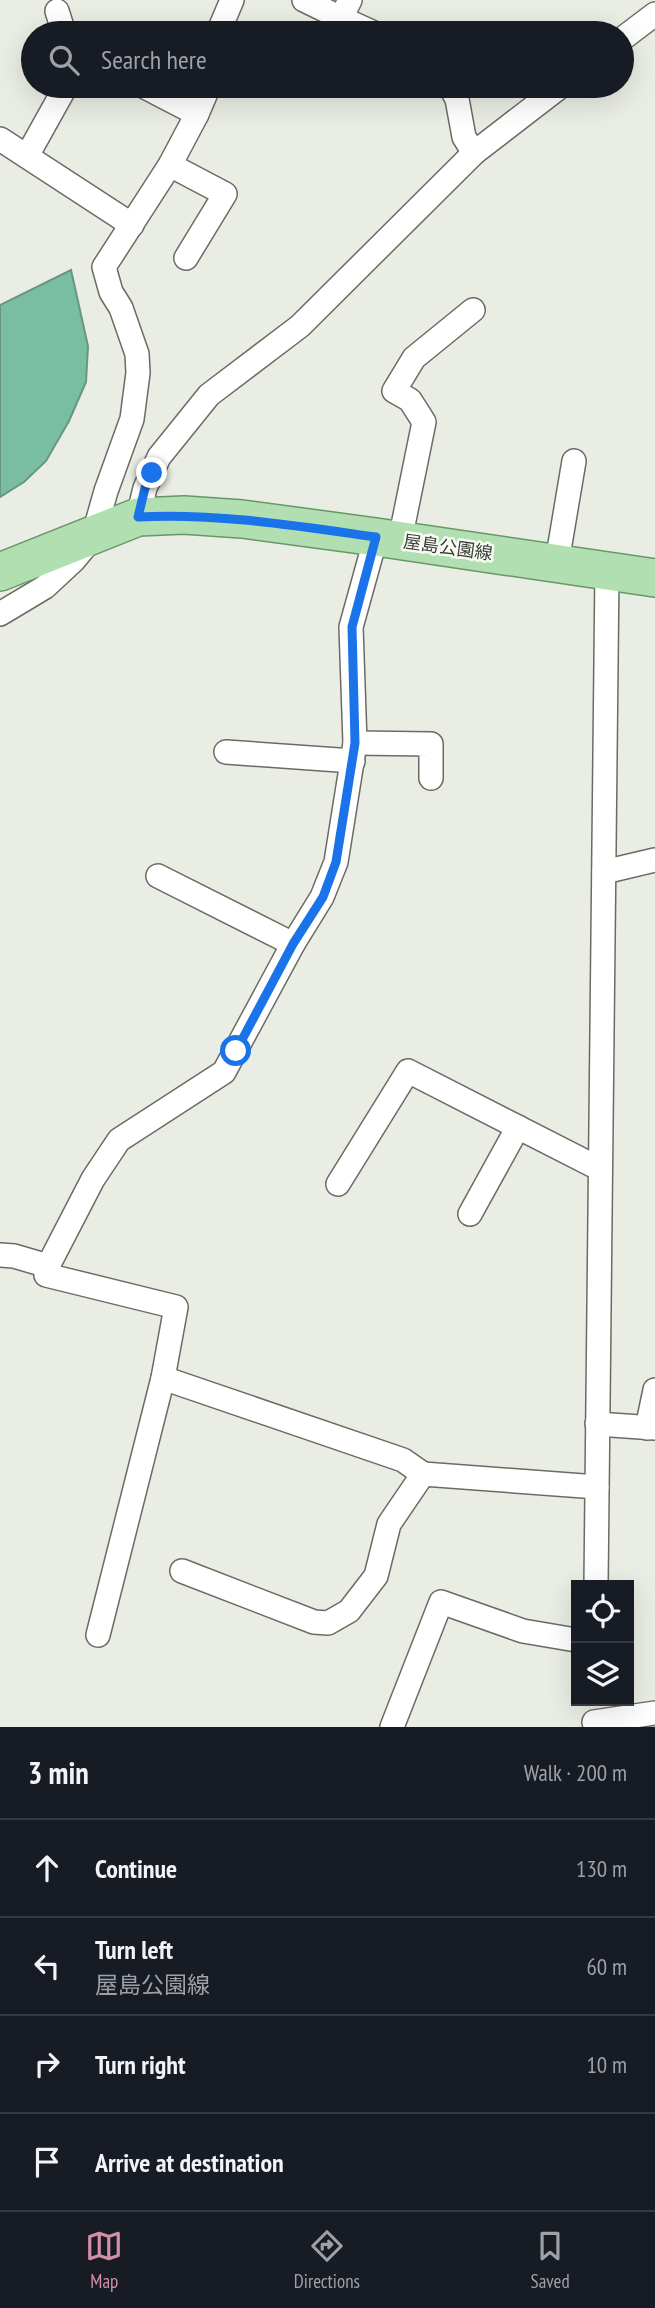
<!DOCTYPE html>
<meta charset="utf-8">
<style>
body{margin:0;font-family:"PT Sans Narrow","Noto Sans JP",sans-serif;background:#242831;color:#f1f3f6}
.controls{position:absolute;right:21px;bottom:21px;display:grid;overflow:hidden;border-radius:0px;box-shadow:0 7px 28px #0002}
.controls button{width:63px;height:63px;display:grid;place-items:center;padding:0;border:0;border-bottom:2px solid #363941;background:#171b24;color:#f1f3f6;font:35px sans-serif}
.stop{position:absolute;width:21px;height:21px;margin:-16px;border:5px solid #1a73e8;border-radius:50%;background:#fff}
.stop.end{background:#1a73e8;border-color:#fff;box-shadow:0 2px 7px #0008}
.list{margin:0;padding:0;list-style:none}
h2{display:flex;justify-content:space-between;align-items:center;height:91px;margin:0;padding:0 28px;font-size:30px}
h2 small{font-size:23px;font-weight:400;color:#9ea1a6}
.list li{display:grid;grid-template-columns:46px 1fr auto;gap:21px;align-items:center;box-sizing:border-box;height:98px;padding:0 28px;border-top:2px solid #363941}
.list b{display:block;font-size:26px;white-space:nowrap}
.list p{margin:0;font-size:23px;white-space:nowrap;color:#9ea1a6}
.list em{font-size:23px;font-style:normal;color:#9ea1a6}
.icon{flex:none;width:38px;height:38px;fill:none;stroke:currentColor;stroke-width:2;stroke-linecap:round;stroke-linejoin:round}
.map{position:relative;flex:none;width:655px;height:1727px;overflow:hidden}
.search{position:absolute;background:#171b24;box-shadow:0 7px 28px #0002;left:21px;right:21px;top:21px;height:77px;display:flex;align-items:center;gap:18px;box-sizing:border-box;padding:0 24px;border-radius:38px;color:#9ea1a6;font-size:26px}
.sheet{height:483px;background:#171b24}
nav{display:flex;justify-content:space-around;align-items:center;box-sizing:border-box;height:98px;border-top:2px solid #363941;background:#171b24;font-size:19px;color:#9ea1a6}
nav a{display:grid;justify-items:center;gap:4px}
nav .on{color:#d290a7}
.map>svg:first-child{display:block}
.water{fill:#79bea3;stroke:#669783;stroke-width:2}
.lines{fill:none;stroke-linecap:round;stroke-linejoin:round}
.minor-casing{stroke:#6a6c64;stroke-width:26}
.primary-casing{stroke:#669866;stroke-width:40}
.minor{stroke:#fff;stroke-width:23}
.primary{stroke:#b1dfb2;stroke-width:37}
.route{stroke:#1a73e8;stroke-width:9}
.labels{text-anchor:middle;dominant-baseline:central;stroke-width:5;stroke-linejoin:round;paint-order:stroke}
.street-label{font-size:18px;fill:#3b3d39;stroke:#f7fbf2}
</style>
<div class="map">
<svg width="655" height="1727" viewBox="0 0 655 1727">
<rect width="100%" height="100%" fill="#eaede4"/>
<!-- water -->
<path class="water" d="M71,270L88,346L86,382L69,421L46,461L24,482L0,497V305Z"/>
<g class="lines">
<!-- minor casing -->
<g class="minor-casing">
<g id="minor">
<path d="M304,0L341,18"/>
<path d="M350,0L341,18L374,33"/>
<path d="M57,11L64,33"/>
<path d="M218,33L232,0"/>
<path d="M622,39L655,14"/>
<path d="M143,86L197,114"/>
<path d="M450,86L457,99L464,137L474,153"/>
<path d="M0,139L132,225"/>
<path d="M27,156L66,86"/>
<path d="M170,165L225,194L186,258"/>
<path d="M138,517L145,488L159,457L209,395L300,326L474,153L561,86"/>
<path d="M400,540L424,422L410,400L394,391L414,358L473,310"/>
<path d="M557,562L574,461"/>
<path d="M0,614L45,587L74,560L93,537L106,491L132,419L138,373L137,354L121,308L111,292L104,267L170,165L197,114L209,86"/>
<path d="M355,743L431,744V778"/>
<path d="M226,752L353,761"/>
<path d="M604,872L655,860"/>
<path d="M158,876L293,944"/>
<path d="M338,1184L408,1071L600,1169"/>
<path d="M470,1214L518,1127"/>
<path d="M0,1255L14,1256L48,1266L93,1179L119,1140L224,1072L293,944L322,897L336,862L355,743L351,627L376,537"/>
<path d="M48,1266L46,1275L176,1307L163,1378L98,1635"/>
<path d="M163,1378L403,1460L423,1474"/>
<path d="M597,1424L655,1428"/>
<path d="M647,1428L655,1390"/>
<path d="M182,1571L314,1622L328,1623L349,1611L376,1576L389,1524L423,1474L597,1487"/>
<path d="M596,1585L607,570"/>
<path d="M594,1722L655,1713"/>
<path d="M392,1727L441,1602L523,1631L576,1640"/>
</g>
</g>
<!-- primary casing -->
<g class="primary-casing">
<path id="primary" d="M0,572L138,517L184,515L242,519L376,537L655,578"/>
</g>
<!-- minor -->
<use href="#minor" class="minor"/>
<!-- primary -->
<use href="#primary" class="primary"/>
</g>
<g class="lines">
<!-- route -->
<path class="route" d="M152,473L145,488L138,517C219,513 297,526 376,537L352,627L355,743L336,862L323,897L293,944L236,1051"/>
</g>
<g class="labels">
<!-- street labels -->
<g class="street-label">
<text transform="translate(448 547) rotate(8)">屋島公園線</text>
</g>
</g>
</svg>
<div class="controls">
<button><svg class="icon" aria-label="locate" viewBox="0 0 24 24"><circle cx="12" cy="12" r="6"/><path d="M12 2v4M12 18v4M2 12h4M18 12h4"/></svg></button>
<button><svg class="icon" aria-label="layers" viewBox="0 0 24 24"><path d="M12 4l9 5-9 5-9-5zM3 14l9 5 9-5"/></svg></button>
</div>
<div class="stop" style="left:236px;top:1051px"></div>
<div class="stop end" style="left:152px;top:473px"></div>
<div class="search"><svg class="icon" aria-label="search" viewBox="0 0 24 24"><circle cx="10" cy="10" r="6"/><path d="M15 15l6 6"/></svg>Search here</div>
</div>
<section class="sheet">
<h2>3 min<small>Walk · 200 m</small></h2>
<ul class="list">
<li><svg class="icon" aria-label="ahead" viewBox="0 0 24 24"><path d="M12 20V5M6 11l6-6 6 6"/></svg><div><b>Continue</b></div><em>130 m</em></li>
<li><svg class="icon" aria-label="left" viewBox="0 0 24 24"><path d="M17 20v-9H6M10 6l-5 5 5 5"/></svg><div><b>Turn left</b><p>屋島公園線</p></div><em>60 m</em></li>
<li><svg class="icon" aria-label="right" viewBox="0 0 24 24"><path d="M7 20v-9h11M14 6l5 5-5 5"/></svg><div><b>Turn right</b></div><em>10 m</em></li>
<li><svg class="icon" aria-label="arrive" viewBox="0 0 24 24"><path d="M6 21V4h12l-3 4 3 4H6"/></svg><div><b>Arrive at destination</b></div></li>
</ul>
</section>
<nav>
<a class="on"><svg class="icon" aria-label="map" viewBox="0 0 24 24"><path d="M3 6l6-2 6 2 6-2v14l-6 2-6-2-6 2zM9 4v14M15 6v14"/></svg>Map</a>
<a><svg class="icon" aria-label="directions" viewBox="0 0 24 24"><path d="M12 3l9 9-9 9-9-9zM9 14v-3h6M13 9l2 2-2 2"/></svg>Directions</a>
<a><svg class="icon" aria-label="saved" viewBox="0 0 24 24"><path d="M7 4h10v16l-5-4-5 4z"/></svg>Saved</a>
</nav>
